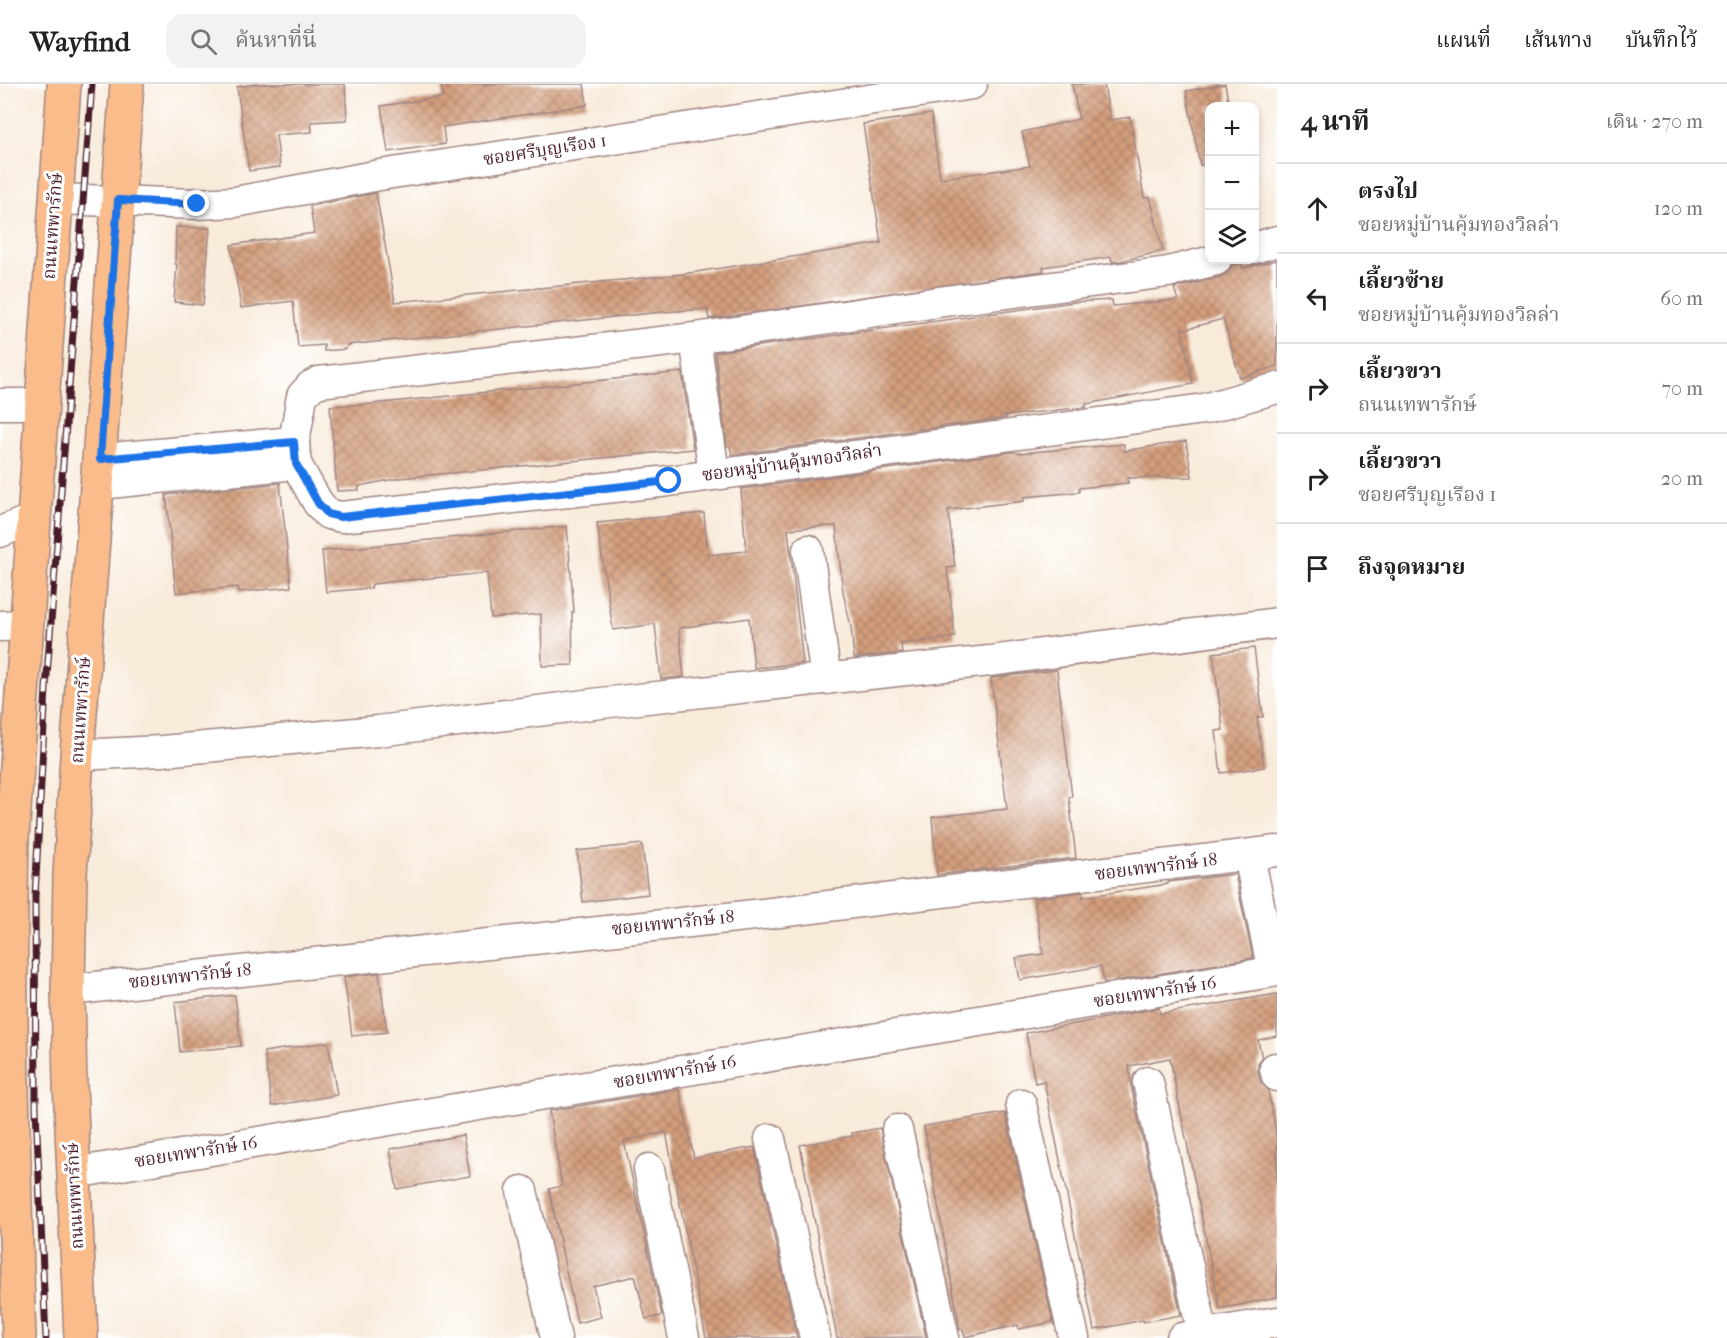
<!DOCTYPE html>
<html lang="th">
<meta charset="utf-8">
<style>
body{margin:0;font-family:"IM FELL French Canon","Noto Serif Thai",serif;background:#f2f2f2;color:#222}
.controls{position:absolute;right:18px;top:18px;display:grid;overflow:hidden;border-radius:12px;box-shadow:0 3px 9px #0003}
.controls button{width:54px;height:54px;display:grid;place-items:center;padding:0;border:0;border-bottom:2px solid #e0e0e0;background:#fff;color:#222;font:30px sans-serif}
.stop{position:absolute;width:18px;height:18px;margin:-14px;border:4px solid #1a73e8;border-radius:50%;background:#fff}
.stop.end{background:#1a73e8;border-color:#fff;box-shadow:0 2px 6px #0008}
.list{margin:0;padding:0;list-style:none}
h2{display:flex;justify-content:space-between;align-items:center;height:78px;margin:0;padding:0 24px;font-size:26px}
h2 small{font-size:20px;font-weight:400;color:#767676}
.list li{display:grid;grid-template-columns:39px 1fr auto;gap:18px;align-items:center;box-sizing:border-box;height:90px;padding:0 24px;border-top:2px solid #e0e0e0}
.list b{display:block;font-size:22px;white-space:nowrap}
.list p{margin:0;font-size:20px;white-space:nowrap;color:#767676}
.list em{font-size:20px;font-style:normal;color:#767676}
.icon{flex:none;width:33px;height:33px;fill:none;stroke:currentColor;stroke-width:2;stroke-linecap:round;stroke-linejoin:round}
.map{position:relative;flex:none;width:1277px;height:1254px;overflow:hidden}
header{display:flex;align-items:center;gap:36px;box-sizing:border-box;height:84px;padding:0 30px;background:#fff;border-bottom:2px solid #e0e0e0}
header strong{font-size:28px}
nav{display:flex;gap:33px;margin-inline-start:auto;font-size:21px}
.search{width:420px;height:54px;background:#f2f2f2;display:flex;align-items:center;gap:15px;box-sizing:border-box;padding:0 21px;border-radius:18px;color:#767676;font-size:22px}
main{display:flex}
aside{flex:1;background:#fff}
.map>svg:first-child{display:block}
.building{fill:url(#building-cross-hatch)}
.lines{fill:none;stroke-linecap:round;stroke-linejoin:round}
.minor-casing{stroke:#a18582;stroke-width:33}
.major-casing{stroke:#a18582;stroke-width:36}
.minor{stroke:#fff;stroke-width:30}
.major{stroke:#f9bc8a;stroke-width:33}
.rail-casing{stroke:#4a1f2b;stroke-width:7}
.rail{stroke:#fff;stroke-width:4.5;stroke-dasharray:14;stroke-linecap:butt}
.route{stroke:#1a73e8;stroke-width:8}
.labels{text-anchor:middle;dominant-baseline:central;stroke-width:6;stroke-linejoin:round;paint-order:stroke}
.street-label{font-size:18px;fill:#4a1f2b;stroke:#fff}
</style>
<header>
<strong>Wayfind</strong>
<div class="search"><svg class="icon" aria-label="search" viewBox="0 0 24 24"><circle cx="10" cy="10" r="6"/><path d="M15 15l6 6"/></svg>ค้นหาที่นี่</div>
<nav><a>แผนที่</a><a>เส้นทาง</a><a>บันทึกไว้</a></nav>
</header>
<main>
<div class="map">
<svg width="1277" height="1254" viewBox="0 0 1277 1254">
<defs>
<pattern id="building-cross-hatch" width="8" height="8" patternUnits="userSpaceOnUse" patternTransform="scale(1.5)"><rect width="8" height="8" fill="#d49f7d"/><path d="M0 0l8 8M0 8l8-8" fill="none" stroke="#ae8167"/></pattern>
</defs>
<rect width="100%" height="100%" fill="#fff"/>
<filter id="ink" filterUnits="userSpaceOnUse"><feTurbulence type="fractalNoise" baseFrequency=".0167" numOctaves="2"/><feDisplacementMap in="SourceGraphic" scale="12" xChannelSelector="R" yChannelSelector="G"/><feConvolveMatrix kernelMatrix="1 2 1 2 8 2 1 2 1" color-interpolation-filters="sRGB"/></filter>
<filter id="wash" filterUnits="userSpaceOnUse"><feTurbulence type="fractalNoise" baseFrequency=".008" numOctaves="4" result="noise"/><feDisplacementMap in="SourceGraphic" scale="24" xChannelSelector="R" yChannelSelector="G"/><feGaussianBlur stdDeviation="1.35" result="paint"/><feColorMatrix in="noise" values="0 0 0 0 0 0 0 0 0 0 0 0 0 0 0 0 0 1.4 0 .05"/><feComposite in="paint" operator="in"/></filter>
<g filter="url(#wash)">
<rect width="100%" height="100%" fill="#f8ebda"/>
<g id="blocks">
<!-- building -->
<g class="building">
<path d="M257,0H345L347,36L311,38L312,48L276,51L280,83L249,87L237,3Z"/>
<path d="M441,0H584L587,21L443,43L445,60L388,68L381,22L443,13Z"/>
<path d="M1072,0H1104L1110,36L1130,33L1144,114L1150,113L1163,167L1121,177L1112,178L1111,173L1043,183L1044,187L709,235L707,225L662,228L385,257L347,261L346,265L324,267V261L298,263L293,217L241,224L231,161L314,149L310,122L376,109L395,218L683,190L881,159L863,40L931,30L940,94L1030,82L1022,48L1079,35Z"/>
<path d="M1225,0L1229,22H1209V80L1200,81L1186,7Z"/>
<path d="M176,143L210,144L203,221L174,218L177,180H175Z"/>
<path d="M1277,176V282L1240,294L1223,235L1182,246L1193,300L1086,320V323L1005,332L1006,334L732,371L730,362H727L715,268L1074,218L1112,216L1113,222L1178,216L1174,204L1221,193L1228,189L1232,182L1241,179L1243,184Z"/>
<path d="M682,288L693,365L400,394L359,402V406L337,407L330,322L372,320Z"/>
<path d="M1186,357L1192,393L1127,394L1128,399L1079,404V408L1024,413V417L948,426L955,483L947,484L955,553L901,560L902,569L854,574L851,543L843,508L836,442H827L788,445L803,579L754,584L749,534L679,544L684,593L661,595L655,540L613,546L597,439L704,429L708,471L746,467L741,405L1012,368L1020,369L1124,360V367Z"/>
<path d="M280,399L291,503L239,508L238,503L176,509L166,411Z"/>
<path d="M567,442L574,528H572L573,581L542,582L541,530L491,534L487,489L410,496L372,500L371,504L326,508L322,467Z"/>
<path d="M1254,564L1263,633H1257L1264,683L1221,689L1216,647L1223,646L1213,569Z"/>
<path d="M1057,586L1072,713H1069L1076,774L937,791L932,733L1007,725L991,594Z"/>
<path d="M642,760L648,810L583,818L577,767Z"/>
<path d="M1235,790L1253,874L1104,899L1101,882L1020,896L1016,874L1043,870L1034,814L1082,808L1083,813L1168,800V798Z"/>
<path d="M379,889L387,948L352,952L344,893Z"/>
<path d="M1277,910V952L1258,956L1262,974L1258,980V988L1260,997L1268,1006L1277,1053V1213L1220,1225L1170,974L1129,982L1131,1002L1181,1231L1144,1238L1143,1236L1094,1246L1044,997L1035,999L1026,949L1159,924L1160,930Z"/>
<path d="M235,911L241,962L180,968L175,918Z"/>
<path d="M328,958L337,1011L272,1022L264,968Z"/>
<path d="M679,1005L694,1074L754,1063L797,1254H706L666,1048L624,1057L662,1232L646,1235L635,1192L593,1202L601,1233L577,1239L549,1105L562,1102L549,1027Z"/>
<path d="M1005,1029L1053,1238L1019,1245L1018,1241L965,1253L963,1245L960,1246L924,1042Z"/>
<path d="M880,1044L926,1253L837,1254L800,1061L853,1052L852,1049Z"/>
<path d="M463,1051L470,1092L397,1105L390,1065Z"/>
</g>
</g>
</g>
<g filter="url(#ink)">
<use href="#blocks" fill-opacity="0" stroke="#a18582" stroke-width="1.5"/>
<g class="lines">
<!-- minor casing -->
<g class="minor-casing">
<g id="minor">
<path d="M55,115L197,120L235,118L380,91L972,0"/>
<path d="M1254,164L1277,157"/>
<path d="M1216,176L1168,188L945,217L695,254L319,298L311,302L302,312L294,358L296,380L318,419L328,430L341,433L669,397L1204,325L1277,304"/>
<path d="M695,254L714,390"/>
<path d="M0,320H41"/>
<path d="M100,375L294,358"/>
<path d="M99,400L296,380"/>
<path d="M0,448L33,435"/>
<path d="M808,466L826,595"/>
<path d="M0,542L26,541"/>
<path d="M77,671L162,667L378,647L601,619L990,577L1277,539"/>
<path d="M1249,772L1273,887"/>
<path d="M68,906L763,830L1277,767"/>
<path d="M1275,984L1277,992"/>
<path d="M1148,998L1203,1251"/>
<path d="M1021,1020L1074,1254"/>
<path d="M897,1046L944,1254"/>
<path d="M770,1055L815,1254"/>
<path d="M649,1085L684,1254"/>
<path d="M74,1089L1277,887"/>
<path d="M522,1107L556,1254"/>
<path d="M1182,1254L1277,1238"/>
</g>
</g>
<!-- major casing -->
<g class="major-casing">
<g id="major">
<path d="M19,1254C14,1087 8,922 12,755L64,0"/>
<path d="M81,1254L70,1000L68,906L70,791L77,671L127,0"/>
</g>
</g>
<!-- minor -->
<use href="#minor" class="minor"/>
<!-- major -->
<use href="#major" class="major"/>
<!-- rail casing -->
<g class="rail-casing">
<path id="rail" d="M46,1254L36,1025L35,813L46,604L92,0"/>
</g>
<!-- rail -->
<use href="#rail" class="rail"/>
</g>
</g>
<g class="lines" filter="url(#ink)">
<!-- route -->
<path class="route" d="M197,120L118,116L100,375L294,358L296,380L318,419L328,430L341,433L669,397"/>
</g>
<g class="labels">
<!-- street labels -->
<g class="street-label">
<text transform="translate(545 66) rotate(-9)">ซอยศรีบุญเรือง 1</text>
<text transform="translate(53 142) rotate(-86)">ถนนเทพารักษ์</text>
<text transform="translate(792 379) rotate(-8)">ซอยหมู่บ้านคุ้มทองวิลล่า</text>
<text transform="translate(81 626) rotate(-86)">ถนนเทพารักษ์</text>
<text transform="translate(1156 783) rotate(-7)">ซอยเทพารักษ์ 18</text>
<text transform="translate(673 839) rotate(-6)">ซอยเทพารักษ์ 18</text>
<text transform="translate(190 892) rotate(-6)">ซอยเทพารักษ์ 18</text>
<text transform="translate(1155 908) rotate(-9)">ซอยเทพารักษ์ 16</text>
<text transform="translate(675 988) rotate(-10)">ซอยเทพารักษ์ 16</text>
<text transform="translate(196 1068) rotate(-9)">ซอยเทพารักษ์ 16</text>
<text transform="translate(75 1112) rotate(-93)">ถนนเทพารักษ์</text>
</g>
</g>
</svg>
<div class="controls">
<button>+</button>
<button>−</button>
<button><svg class="icon" aria-label="layers" viewBox="0 0 24 24"><path d="M12 4l9 5-9 5-9-5zM3 14l9 5 9-5"/></svg></button>
</div>
<div class="stop" style="left:669px;top:397px"></div>
<div class="stop end" style="left:197px;top:120px"></div>
</div>
<aside>
<h2>4 นาที<small>เดิน · 270 m</small></h2>
<ul class="list">
<li><svg class="icon" aria-label="ahead" viewBox="0 0 24 24"><path d="M12 20V5M6 11l6-6 6 6"/></svg><div><b>ตรงไป</b><p>ซอยหมู่บ้านคุ้มทองวิลล่า</p></div><em>120 m</em></li>
<li><svg class="icon" aria-label="left" viewBox="0 0 24 24"><path d="M17 20v-9H6M10 6l-5 5 5 5"/></svg><div><b>เลี้ยวซ้าย</b><p>ซอยหมู่บ้านคุ้มทองวิลล่า</p></div><em>60 m</em></li>
<li><svg class="icon" aria-label="right" viewBox="0 0 24 24"><path d="M7 20v-9h11M14 6l5 5-5 5"/></svg><div><b>เลี้ยวขวา</b><p>ถนนเทพารักษ์</p></div><em>70 m</em></li>
<li><svg class="icon" aria-label="right" viewBox="0 0 24 24"><path d="M7 20v-9h11M14 6l5 5-5 5"/></svg><div><b>เลี้ยวขวา</b><p>ซอยศรีบุญเรือง 1</p></div><em>20 m</em></li>
<li><svg class="icon" aria-label="arrive" viewBox="0 0 24 24"><path d="M6 21V4h12l-3 4 3 4H6"/></svg><div><b>ถึงจุดหมาย</b></div></li>
</ul>
</aside>
</main>
